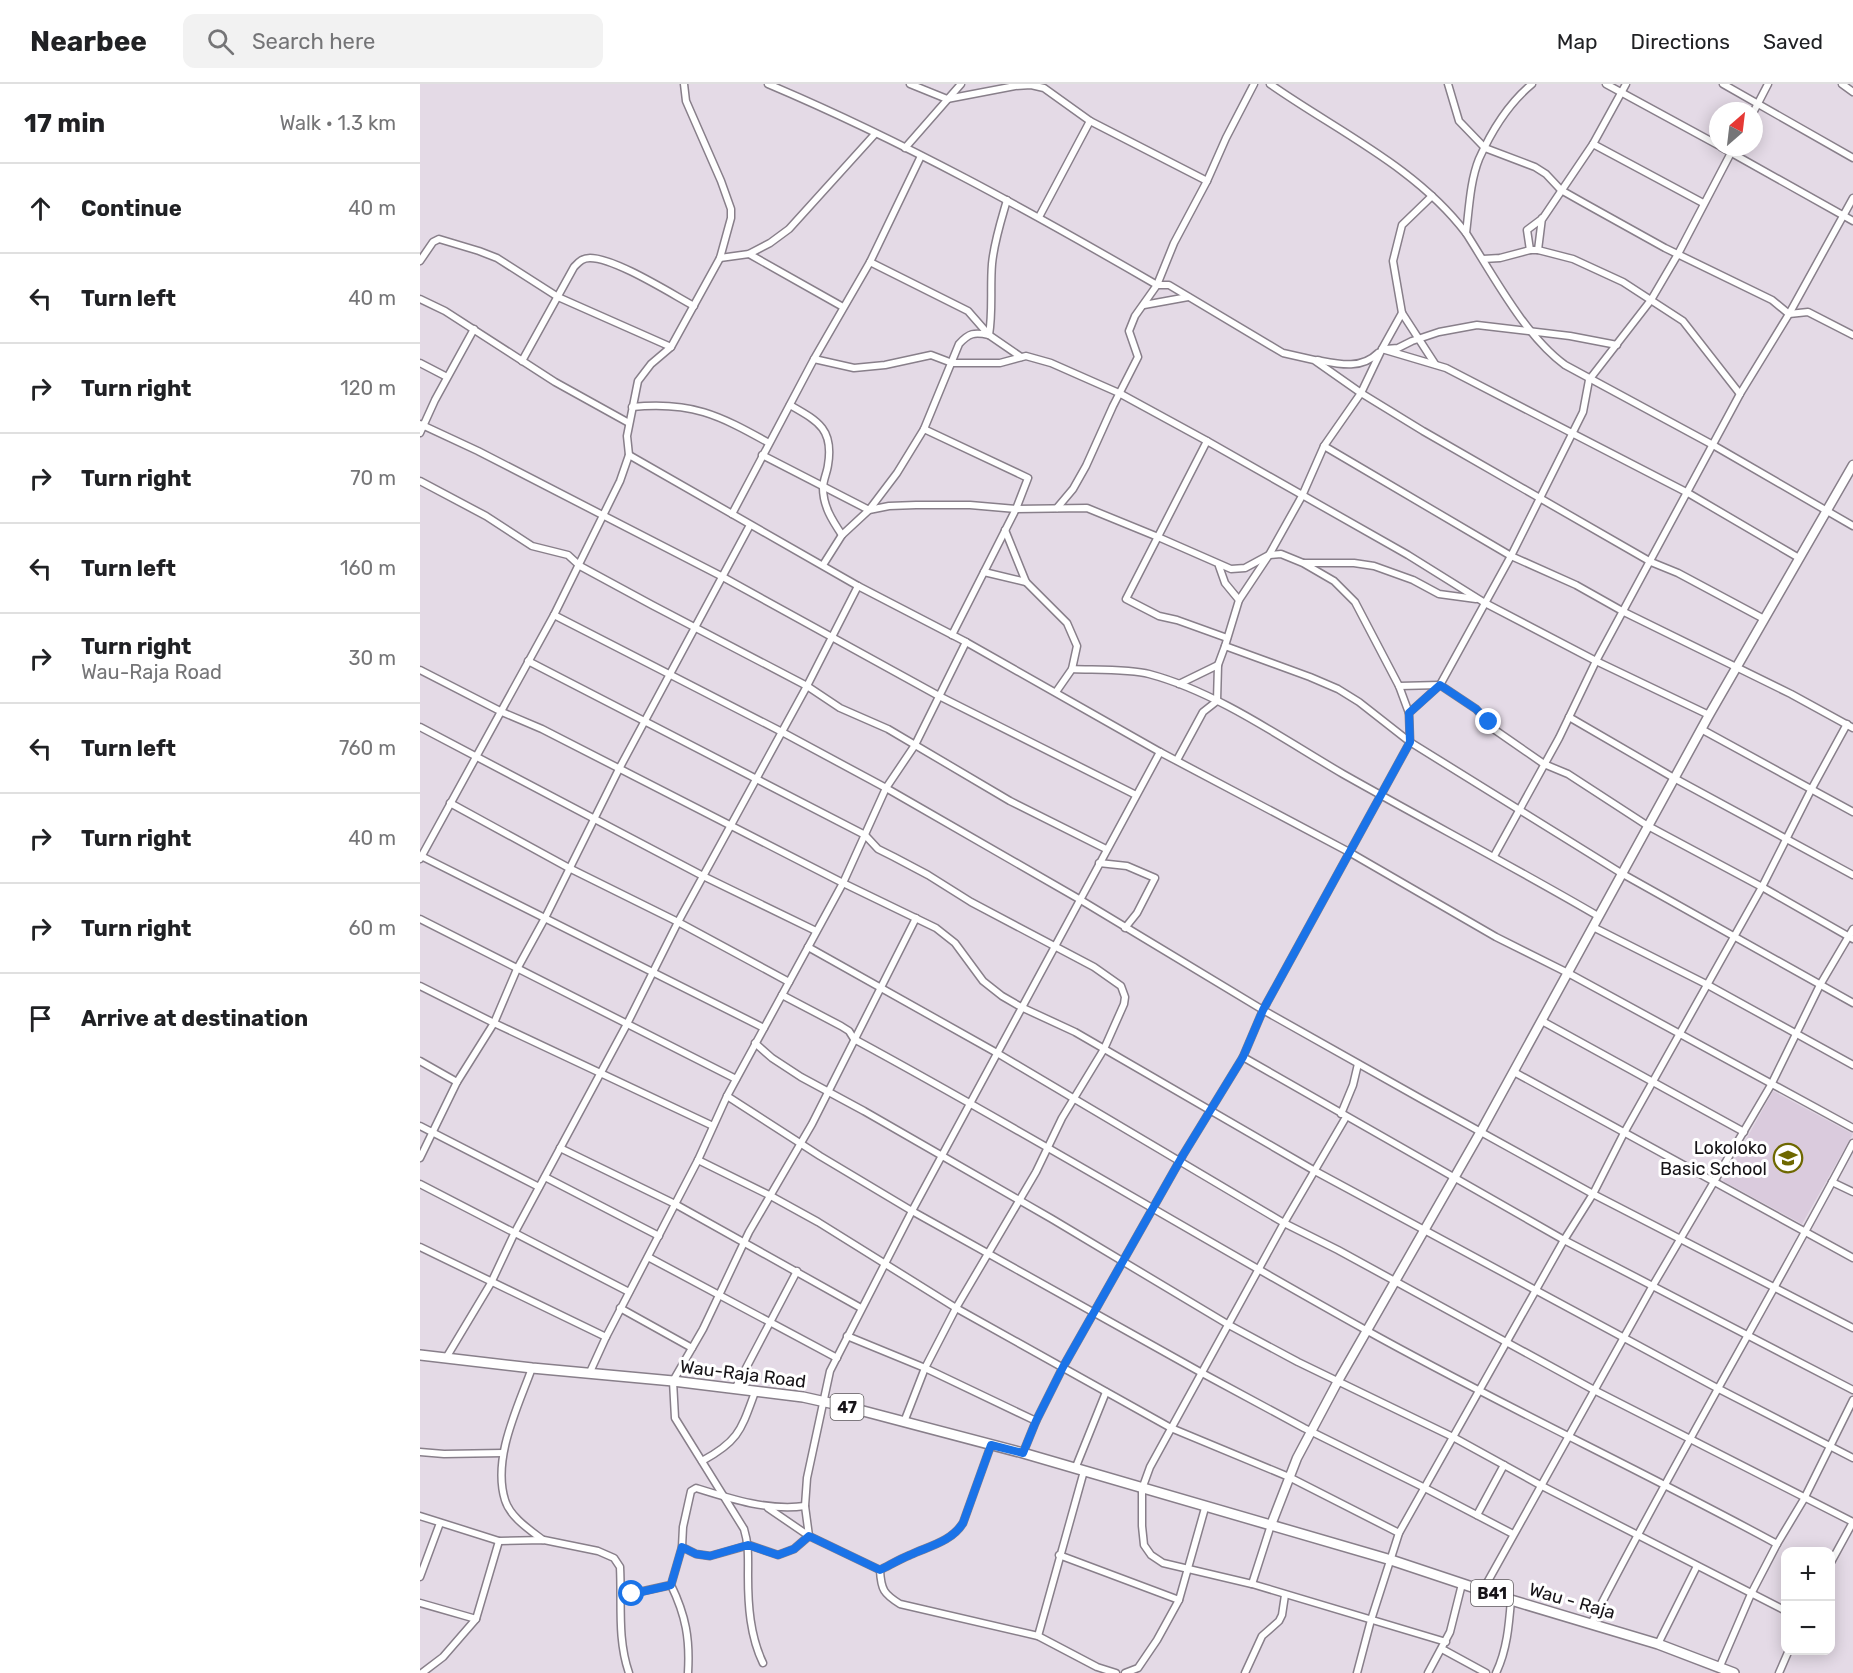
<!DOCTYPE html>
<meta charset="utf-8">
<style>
body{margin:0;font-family:Rubik,sans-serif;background:#f2f2f2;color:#202124}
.controls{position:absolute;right:18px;bottom:18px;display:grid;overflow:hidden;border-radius:12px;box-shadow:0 3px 15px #0003}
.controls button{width:54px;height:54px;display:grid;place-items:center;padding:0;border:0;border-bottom:2px solid #e0e0e0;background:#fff;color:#202124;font:30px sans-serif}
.compass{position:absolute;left:1289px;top:18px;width:54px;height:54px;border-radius:50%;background:#fff;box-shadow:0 3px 15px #0003;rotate:28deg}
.stop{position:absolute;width:18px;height:18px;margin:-14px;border:4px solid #1a73e8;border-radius:50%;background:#fff}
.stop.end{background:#1a73e8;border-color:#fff;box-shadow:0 2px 6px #0008}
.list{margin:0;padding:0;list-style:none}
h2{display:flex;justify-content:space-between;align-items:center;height:78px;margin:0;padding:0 24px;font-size:26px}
h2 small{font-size:20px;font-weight:400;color:#757577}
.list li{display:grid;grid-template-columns:39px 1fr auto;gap:18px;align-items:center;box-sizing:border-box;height:90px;padding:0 24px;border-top:2px solid #e0e0e0}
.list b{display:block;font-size:22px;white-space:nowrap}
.list p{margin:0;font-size:20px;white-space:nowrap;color:#757577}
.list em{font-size:20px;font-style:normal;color:#757577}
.icon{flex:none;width:33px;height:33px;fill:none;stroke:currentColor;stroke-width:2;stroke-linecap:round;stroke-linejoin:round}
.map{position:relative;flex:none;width:1433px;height:1589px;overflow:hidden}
header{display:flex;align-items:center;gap:36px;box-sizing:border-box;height:84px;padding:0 30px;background:#fff;border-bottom:2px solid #e0e0e0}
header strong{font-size:28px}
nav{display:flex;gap:33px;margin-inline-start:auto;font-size:21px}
.search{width:420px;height:54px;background:#f2f2f2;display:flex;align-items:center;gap:15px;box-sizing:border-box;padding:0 21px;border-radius:12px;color:#757577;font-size:22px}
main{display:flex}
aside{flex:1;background:#fff}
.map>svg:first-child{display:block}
.built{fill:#dacbdd}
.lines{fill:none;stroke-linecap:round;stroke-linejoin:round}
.street-casing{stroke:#887f8a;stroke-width:9}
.secondary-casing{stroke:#887f8a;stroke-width:11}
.primary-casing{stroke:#887f8a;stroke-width:12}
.street{stroke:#fff;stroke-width:6}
.secondary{stroke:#fff;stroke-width:8}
.primary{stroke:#fff;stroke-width:9}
.route{stroke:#1a73e8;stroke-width:8}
.labels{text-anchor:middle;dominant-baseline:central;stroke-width:6;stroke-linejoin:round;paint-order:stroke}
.shield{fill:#fff;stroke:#5d5a5d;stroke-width:1.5}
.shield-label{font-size:16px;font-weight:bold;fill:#171418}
.poi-label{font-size:18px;fill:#171418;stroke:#fff;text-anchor:end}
.street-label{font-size:18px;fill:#171418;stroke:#fff}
</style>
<header>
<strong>Nearbee</strong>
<div class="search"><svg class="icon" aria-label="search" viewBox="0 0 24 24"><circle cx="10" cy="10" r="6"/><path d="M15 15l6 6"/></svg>Search here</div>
<nav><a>Map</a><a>Directions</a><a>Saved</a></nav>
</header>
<main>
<aside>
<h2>17 min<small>Walk · 1.3 km</small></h2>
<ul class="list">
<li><svg class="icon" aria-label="ahead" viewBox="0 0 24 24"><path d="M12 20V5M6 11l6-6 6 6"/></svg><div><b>Continue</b></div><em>40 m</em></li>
<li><svg class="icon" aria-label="left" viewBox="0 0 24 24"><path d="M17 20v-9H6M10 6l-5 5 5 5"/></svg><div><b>Turn left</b></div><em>40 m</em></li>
<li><svg class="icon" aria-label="right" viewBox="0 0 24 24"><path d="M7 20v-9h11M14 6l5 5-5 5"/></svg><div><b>Turn right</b></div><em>120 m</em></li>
<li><svg class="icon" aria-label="right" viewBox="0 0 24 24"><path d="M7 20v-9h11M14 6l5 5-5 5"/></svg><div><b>Turn right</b></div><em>70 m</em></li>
<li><svg class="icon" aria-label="left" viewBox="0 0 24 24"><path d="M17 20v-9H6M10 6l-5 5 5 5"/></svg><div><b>Turn left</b></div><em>160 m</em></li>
<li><svg class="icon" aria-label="right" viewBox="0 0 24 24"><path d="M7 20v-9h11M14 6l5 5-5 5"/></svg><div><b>Turn right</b><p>Wau-Raja Road</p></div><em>30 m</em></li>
<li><svg class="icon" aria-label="left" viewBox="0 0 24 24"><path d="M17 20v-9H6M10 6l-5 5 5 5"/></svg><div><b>Turn left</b></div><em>760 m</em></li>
<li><svg class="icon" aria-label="right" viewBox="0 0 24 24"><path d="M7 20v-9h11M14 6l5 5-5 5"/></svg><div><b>Turn right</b></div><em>40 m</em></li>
<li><svg class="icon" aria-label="right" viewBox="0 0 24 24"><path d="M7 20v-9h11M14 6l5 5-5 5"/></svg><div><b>Turn right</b></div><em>60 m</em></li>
<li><svg class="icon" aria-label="arrive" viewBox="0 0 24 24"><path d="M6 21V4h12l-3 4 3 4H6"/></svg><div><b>Arrive at destination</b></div></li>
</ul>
</aside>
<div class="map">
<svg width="1433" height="1589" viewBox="0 0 1433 1589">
<rect width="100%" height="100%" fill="#e4dae6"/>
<!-- built -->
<path class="built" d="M1353,1007L1433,1050L1382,1140L1303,1097Z"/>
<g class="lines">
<!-- street casing -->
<g class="street-casing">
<g id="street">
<path d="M348,0C483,57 611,128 737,201H749L863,269L894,276L941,309L1003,347L1231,478L1258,489L1344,535"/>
<path d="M490,0L527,15L595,2L611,1L624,4L670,37L787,97"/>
<path d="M850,0C917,47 996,83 1046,149"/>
<path d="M1028,0L1039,37L1065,64L1115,83L1126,90L1141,106L1164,119L1245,164L1352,216L1369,230L1388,228L1433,251"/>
<path d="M1112,0C1089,19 1071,48 1059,75C1050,97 1049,126 1046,149C1073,191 1105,252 1145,281L1293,361L1433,442"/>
<path d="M1186,0L1298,61"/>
<path d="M1303,0L1433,74"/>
<path d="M1422,0L1433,8"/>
<path d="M1334,27L1348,0"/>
<path d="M1173,60L1283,119"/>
<path d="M1301,63L1433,137"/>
<path d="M485,64L541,0"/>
<path d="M1012,112L982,141L973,177L982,229L962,265L941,309L904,362L882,412L849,471L819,516L805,562L890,593L918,605L939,618L990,658L1201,789L1433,919"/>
<path d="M619,133L670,37"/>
<path d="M1110,166L1107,146L1123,134L1173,60L1206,0"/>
<path d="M1118,166L1122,134"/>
<path d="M329,170L423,223"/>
<path d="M300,174L329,170L350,159L369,145L455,50"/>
<path d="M1063,175L1080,174L1110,166H1118L1153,175L1203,198L1263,237L1320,310"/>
<path d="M0,177L13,158L19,155L59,167L77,174L138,213L251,263"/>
<path d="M450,178L548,227L569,251L601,273"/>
<path d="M0,215L25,227L135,298L209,339"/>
<path d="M724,221L768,213"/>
<path d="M982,229L1015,280"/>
<path d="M569,251C573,227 570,204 572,180C574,158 581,137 587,116"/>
<path d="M962,265L1026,284L1268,409L1379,474"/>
<path d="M966,265L978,264L992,257L1019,248L1057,241L1150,252L1197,261"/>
<path d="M394,275L434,284L465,281L511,271L532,279H580L606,272L631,279L699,309L787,357L988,471L1065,519L1176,577L1289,631"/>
<path d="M897,276C918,280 941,286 958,269"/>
<path d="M102,277L154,183C159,178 162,174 170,174C195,174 250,209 274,222"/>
<path d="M0,279L27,293"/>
<path d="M370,321C398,337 414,345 408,381C407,389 403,396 403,404C403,422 412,436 422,451"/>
<path d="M212,323C271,317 299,331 349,359"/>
<path d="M0,340L58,367L301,492L519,612L716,711"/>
<path d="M0,349L15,316L54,245"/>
<path d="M787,357L706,515L739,532L757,536L807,554"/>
<path d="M904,362L1091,472L1156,501L1204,528L1371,610L1433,644"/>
<path d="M209,371L438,502L546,558L740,668L929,768L1076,853L1148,889L1433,1044"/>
<path d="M342,371L449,426L477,389L504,345"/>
<path d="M0,397L66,432L112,462L148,471L160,482L232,521L387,602L420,624L468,645L590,717L686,765"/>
<path d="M637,424L653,405L666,382L693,322L718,273L709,247L715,232L737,201L754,159L787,97L806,54L834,0"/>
<path d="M312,430L394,275L450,178L501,72"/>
<path d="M585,446L606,498L647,539L657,562L652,585L636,608"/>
<path d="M884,479H934L954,482L993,496L1019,510L1056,515"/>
<path d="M403,481L422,451L449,426L469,422L496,421H550L596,425L667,424L738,453L811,485L825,484L849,471L861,470L883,479L914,497L935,518L979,602L989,629"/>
<path d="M799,482L805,499L819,516"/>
<path d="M564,488L606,498"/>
<path d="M134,531L362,648L466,704L659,815L843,926L1003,1016L1173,1110L1433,1244"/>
<path d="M532,551L596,425L608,394L504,345L539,260C549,249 554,248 569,251"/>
<path d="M108,577L445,751L458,765L474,773L508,791L551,818L674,883L701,902L705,913L704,920L684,965L642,1034L616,1088L536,1224L505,1284L484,1338"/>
<path d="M652,585C673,586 711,585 729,590C797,608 863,655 923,690C1008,738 1094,783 1178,832"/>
<path d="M0,586L82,628L122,645L423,799L516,844L535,859L563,897L582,912L601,923L655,948L895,1087L1297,1304L1433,1374"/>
<path d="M759,600L798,581"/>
<path d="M979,602L1020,601L1056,625L1075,646L1124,680L1148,690L1228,742L1342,803L1433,855"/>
<path d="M797,617L798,581L805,562"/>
<path d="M1149,633L1254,694L1433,791"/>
<path d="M0,643L283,792L396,847"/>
<path d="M1281,645L1433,728"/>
<path d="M757,676L783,628L797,617"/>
<path d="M30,719L149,784L258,838L369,898"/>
<path d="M1,772L344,944"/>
<path d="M1074,772L1139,654L1176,577L1320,310L1369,230L1433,114"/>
<path d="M0,775L134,531L200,397L209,371L207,352L218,297L231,280L251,263L300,174L311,134V125L301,97L266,17L264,0"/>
<path d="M679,779L707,782L735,794L717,829L705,844"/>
<path d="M0,835L316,995"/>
<path d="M1173,843L1286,900L1433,981"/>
<path d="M388,863L577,969L864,1139L918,1166L1174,1306L1433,1438L1410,1480"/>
<path d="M0,902L74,939L293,1042"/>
<path d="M362,911L421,942L429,947L434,955C606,1048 773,1150 944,1245C1080,1321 1221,1386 1357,1460"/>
<path d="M1122,937L1324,1048"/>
<path d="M335,959L352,974L381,993L444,1027L632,1135L809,1241L878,1278L1033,1353L1122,1402L1366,1527"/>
<path d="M823,973L1144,1156L1433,1306"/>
<path d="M0,977L37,998"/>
<path d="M1094,988L1433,1174"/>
<path d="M307,1012L400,1072L492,1127L782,1289L884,1344L1003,1403L1093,1450"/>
<path d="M921,1030L933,1001L938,980"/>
<path d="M926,1033L864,1139L730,1383L722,1405V1442L724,1461L731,1471L743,1479L832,1500L1026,1558"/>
<path d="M0,1042L119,1103"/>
<path d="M140,1064L255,1120L441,1224"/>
<path d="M0,1074L37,998L74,939L97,885L125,834L199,685L330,441"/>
<path d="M278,1076L349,1111L398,1138L536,1224L751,1344L869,1393L979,1449"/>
<path d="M125,1093L239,1152"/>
<path d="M1412,1098L1433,1108"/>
<path d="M0,1100L209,1208"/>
<path d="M0,1163L186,1253"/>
<path d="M228,1173L417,1274"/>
<path d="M200,1224L272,1264"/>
<path d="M427,1252L505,1284L616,1337"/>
<path d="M26,1274L71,1199L95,1148L207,940L258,838L387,602L438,502"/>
<path d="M112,1284C98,1323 72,1374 85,1416C90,1433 110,1446 123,1456"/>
<path d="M170,1288L186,1253L278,1076L307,1012L423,799L466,704L495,661L546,558"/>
<path d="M315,1305L377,1187"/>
<path d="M0,1368L24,1370L83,1369"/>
<path d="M603,1369L616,1337L643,1283L763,1071L823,973L843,926L990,658L989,629L1020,601L1091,472L1163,328L1169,296L1231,216L1258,170L1314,63"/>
<path d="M282,1377C319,1357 321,1346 335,1308"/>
<path d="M655,1385L686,1308"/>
<path d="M348,1424L389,1452L460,1486"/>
<path d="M1057,1431L1084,1381"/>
<path d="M0,1432L79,1457L124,1456L178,1467L194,1474L200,1483C202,1520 197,1554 209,1589"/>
<path d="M262,1463L276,1470L290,1472L329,1461L358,1471L374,1465L389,1452L385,1422L387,1394L410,1287L492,1127L740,668"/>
<path d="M639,1471L759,1516"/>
<path d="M460,1486C461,1506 464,1510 480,1520L618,1552L677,1583L696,1589"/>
<path d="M460,1486C470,1481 480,1475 490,1471C509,1462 531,1458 543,1439L571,1361"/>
<path d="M0,1493L20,1439"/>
<path d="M832,1500L851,1441"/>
<path d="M1063,1506L1232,1203L1351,1001L1400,901L1433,845"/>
<path d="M201,1512L251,1501"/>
<path d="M0,1519L56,1535"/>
<path d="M1171,1540C1254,1377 1348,1220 1433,1059"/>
<path d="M618,1552L664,1387"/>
<path d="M1238,1560L1277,1482"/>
<path d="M1022,1565L1066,1589"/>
<path d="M343,1579C330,1552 328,1521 328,1492C328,1475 329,1461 324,1445L255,1334L253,1297L283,1245L329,1148L392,1040L496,834"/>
<path d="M1300,1582L1331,1510L1357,1460L1384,1415L1433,1316"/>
<path d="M2,1589L23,1573L56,1535L79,1457"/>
<path d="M268,1589C270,1555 266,1532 251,1501L262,1463L263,1443L271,1407L276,1404C311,1415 348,1427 385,1422"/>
<path d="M705,1589L718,1584L737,1556L759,1516L785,1424"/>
<path d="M825,1589L842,1552L859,1537L862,1531L865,1511"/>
<path d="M937,1589L951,1536L979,1449L1144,1156L1173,1110L1204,1049L1342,803L1391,706L1427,640"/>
<path d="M1008,1589L1030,1548L1042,1500"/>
<path d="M1076,1589C1087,1566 1089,1541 1091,1516"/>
<path d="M1359,1589L1369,1566"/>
</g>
</g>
<!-- secondary casing -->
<g class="secondary-casing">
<path id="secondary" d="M851,1441L877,1374L918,1297L1061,1047L1289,631L1433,381"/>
</g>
<!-- primary casing -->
<g class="primary-casing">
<path id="primary" d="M0,1271L112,1284L253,1297L383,1313L428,1323L603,1369L971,1476L1091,1516L1238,1560L1314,1589"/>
</g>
<!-- street -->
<use href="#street" class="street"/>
<!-- secondary -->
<use href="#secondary" class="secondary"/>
<!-- primary -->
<use href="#primary" class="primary"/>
</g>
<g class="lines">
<!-- route -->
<path class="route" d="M212,1510L251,1501L262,1463L276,1470L290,1472L328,1461L358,1471L374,1465L389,1452L460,1486C470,1481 480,1475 490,1471C509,1462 531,1458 543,1439L571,1361L603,1369L616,1337L643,1283L763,1071L823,973L843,926L990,658L989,629L1020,601L1056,625L1069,638"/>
</g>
<!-- icons -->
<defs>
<g id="school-ring" transform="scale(1.5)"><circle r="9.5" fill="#fff" stroke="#6e6800" stroke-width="1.5"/><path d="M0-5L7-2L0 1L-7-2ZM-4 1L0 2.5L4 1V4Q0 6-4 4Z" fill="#6e6800"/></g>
</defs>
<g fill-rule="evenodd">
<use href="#school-ring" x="1368" y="1074"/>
</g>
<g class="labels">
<!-- shield labels -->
<g class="shield">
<rect x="410.5" y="1310" width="33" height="26" rx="4.5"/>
<rect x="1051" y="1496" width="42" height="26" rx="4.5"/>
</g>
<g class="shield-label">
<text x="427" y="1323">47</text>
<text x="1072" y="1509">B41</text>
</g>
<!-- poi labels -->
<g class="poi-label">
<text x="1347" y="1064">Lokoloko<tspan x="1347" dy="21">Basic School</tspan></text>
</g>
<!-- street labels -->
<g class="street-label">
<text transform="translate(323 1290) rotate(7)">Wau-Raja Road</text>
<text transform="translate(1152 1517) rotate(16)">Wau - Raja</text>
</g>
</g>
</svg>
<div class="controls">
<button>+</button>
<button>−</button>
</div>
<svg class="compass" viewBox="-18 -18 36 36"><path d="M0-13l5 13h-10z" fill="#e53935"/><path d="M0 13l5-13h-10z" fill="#757577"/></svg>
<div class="stop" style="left:212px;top:1510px"></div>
<div class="stop end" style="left:1069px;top:638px"></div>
</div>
</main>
